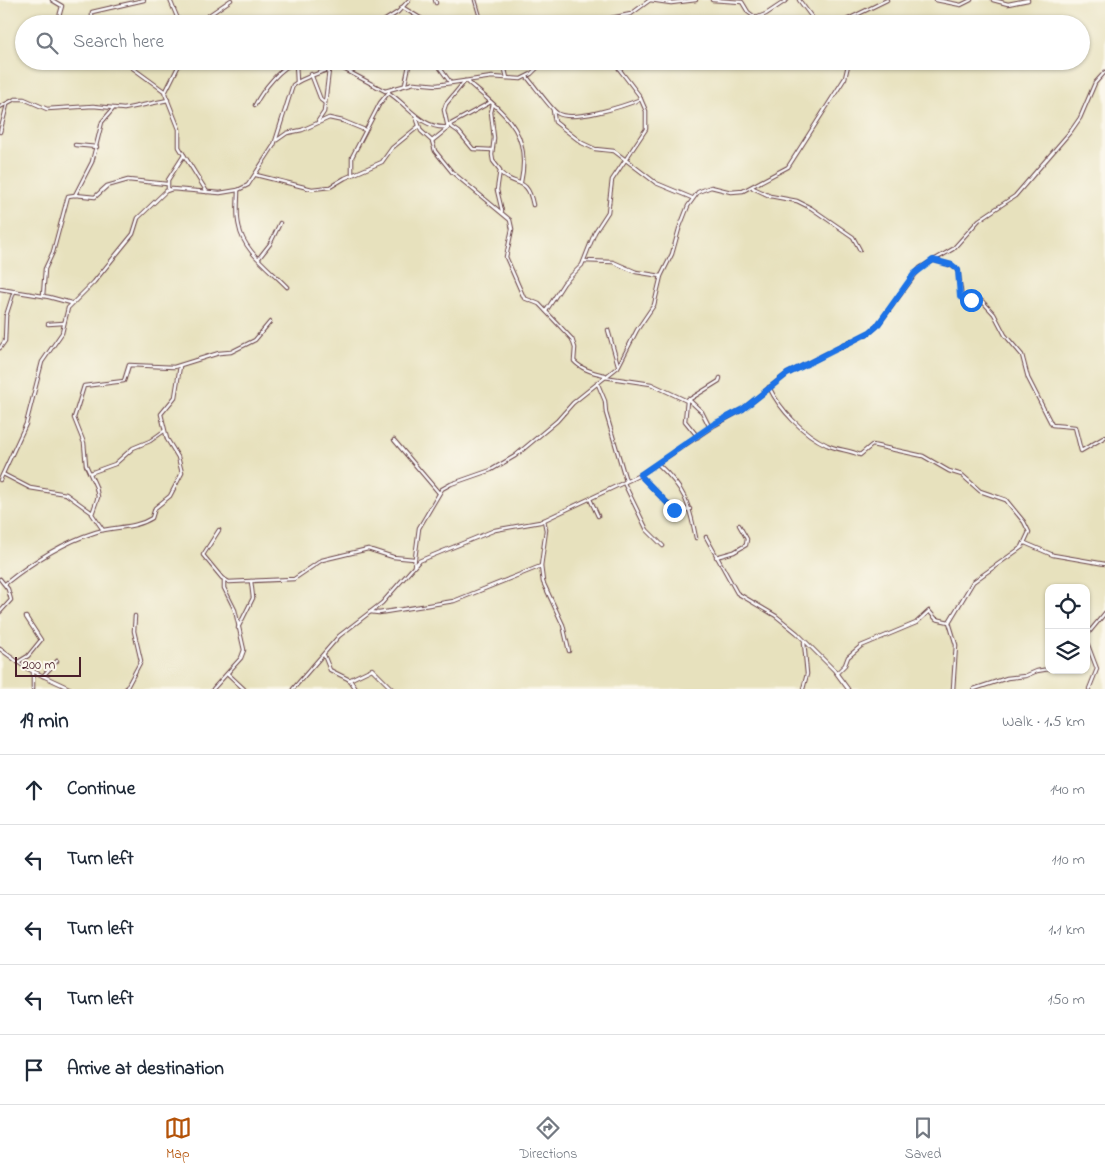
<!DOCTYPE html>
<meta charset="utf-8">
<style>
body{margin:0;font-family:"Indie Flower",sans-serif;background:#f2f2f3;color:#1f2937}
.controls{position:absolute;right:15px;bottom:15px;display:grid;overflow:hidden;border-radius:10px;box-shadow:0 1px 4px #0004}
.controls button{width:45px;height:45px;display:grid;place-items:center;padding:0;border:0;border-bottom:1px solid #e0e1e3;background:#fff;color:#1f2937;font:25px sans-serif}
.scale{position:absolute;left:15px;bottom:12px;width:66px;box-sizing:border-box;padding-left:5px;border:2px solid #4a1f2b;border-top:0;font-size:14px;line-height:18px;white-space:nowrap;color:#4a1f2b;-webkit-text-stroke:4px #fbf7ec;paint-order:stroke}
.stop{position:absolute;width:15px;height:15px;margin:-11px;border:4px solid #1a73e8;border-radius:50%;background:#fff}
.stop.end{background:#1a73e8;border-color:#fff;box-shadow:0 1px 5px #0008}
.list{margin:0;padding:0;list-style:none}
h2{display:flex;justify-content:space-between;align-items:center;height:65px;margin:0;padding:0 20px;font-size:21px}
h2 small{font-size:16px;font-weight:400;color:#747a83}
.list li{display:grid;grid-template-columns:32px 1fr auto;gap:15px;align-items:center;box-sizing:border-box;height:70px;padding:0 20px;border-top:1px solid #e0e1e3}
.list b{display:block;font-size:19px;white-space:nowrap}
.list em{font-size:16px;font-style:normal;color:#747a83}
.icon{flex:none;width:28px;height:28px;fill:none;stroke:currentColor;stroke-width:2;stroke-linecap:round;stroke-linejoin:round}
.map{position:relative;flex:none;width:1105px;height:689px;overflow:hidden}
.search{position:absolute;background:#fff;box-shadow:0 1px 4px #0004;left:15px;right:15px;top:15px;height:55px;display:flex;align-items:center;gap:12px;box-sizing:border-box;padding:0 18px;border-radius:28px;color:#747a83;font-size:19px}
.sheet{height:415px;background:#fff}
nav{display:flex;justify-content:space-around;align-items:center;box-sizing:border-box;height:70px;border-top:1px solid #e0e1e3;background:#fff;font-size:14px;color:#747a83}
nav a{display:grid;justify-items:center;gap:2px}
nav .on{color:#b45309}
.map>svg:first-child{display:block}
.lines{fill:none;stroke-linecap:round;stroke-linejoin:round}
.minor-casing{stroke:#623c41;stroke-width:4.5}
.minor{stroke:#fff;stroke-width:2.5}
.route{stroke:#1a73e8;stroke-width:6}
</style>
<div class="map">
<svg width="1105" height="689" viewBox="0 0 1105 689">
<rect width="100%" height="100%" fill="#fbf7ec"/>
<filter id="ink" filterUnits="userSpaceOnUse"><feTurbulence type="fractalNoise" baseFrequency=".02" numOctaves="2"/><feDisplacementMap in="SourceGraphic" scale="10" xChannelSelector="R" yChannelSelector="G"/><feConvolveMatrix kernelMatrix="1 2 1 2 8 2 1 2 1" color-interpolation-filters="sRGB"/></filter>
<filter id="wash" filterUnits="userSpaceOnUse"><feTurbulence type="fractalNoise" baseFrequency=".0096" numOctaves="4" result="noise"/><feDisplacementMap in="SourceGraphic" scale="20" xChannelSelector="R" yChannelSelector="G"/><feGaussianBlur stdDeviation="1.12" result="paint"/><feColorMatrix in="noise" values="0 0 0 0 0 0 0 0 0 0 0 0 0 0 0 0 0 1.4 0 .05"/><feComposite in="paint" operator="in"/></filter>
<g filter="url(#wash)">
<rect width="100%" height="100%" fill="#e7e1bd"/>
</g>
<g filter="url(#ink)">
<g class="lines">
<!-- minor casing -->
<g class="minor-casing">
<g id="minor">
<path d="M52,0L62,6L57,24"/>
<path d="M170,0L180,24"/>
<path d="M435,0L436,3"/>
<path d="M475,0L482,24"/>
<path d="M712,0L742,2L748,12L756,18L766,14L787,0"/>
<path d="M799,0L817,24"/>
<path d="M936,0L961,5L971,0"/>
<path d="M993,0L1008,4L1028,0"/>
<path d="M402,7L430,24"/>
<path d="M92,24V12L144,0"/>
<path d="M196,24L231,0"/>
<path d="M379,24L398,12L409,0"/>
<path d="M581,24L631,14L650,0L671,3L696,0"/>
<path d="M838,24L887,0"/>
<path d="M123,61L164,91L179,129V147L207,192"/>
<path d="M435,61L450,82"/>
<path d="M503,61L507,78"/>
<path d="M338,66L385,91L414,83L437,85L492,77L521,79L531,74L544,61"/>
<path d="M311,74L321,100L325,103"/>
<path d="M527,77C533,84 552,110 557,113C572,123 624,106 641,99"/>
<path d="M468,82C503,113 532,130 521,182"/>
<path d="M405,84L410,61"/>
<path d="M165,93L181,61"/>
<path d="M389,93C408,105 422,130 448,127"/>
<path d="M493,104L491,112L494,138L492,155L493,161L500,170L497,190L502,211"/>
<path d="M255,105C262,91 282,65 296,63L297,82"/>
<path d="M0,107L15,99H24L47,109L93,106L124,109L168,100"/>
<path d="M553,110L555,122L582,143L595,149L614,151L656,183L692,198"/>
<path d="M416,117L421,131L432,141L435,151L452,172L510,220L512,229L506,257L524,298L539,304L572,339L575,348L574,361C582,370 594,373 605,375"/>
<path d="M318,121L324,112L329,70"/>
<path d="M449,125L459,132L473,149L492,150"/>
<path d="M449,125L491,102"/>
<path d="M0,132L7,105"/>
<path d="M277,140L287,133L302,130L329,118L343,121L365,130"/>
<path d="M432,141L448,128L444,110L446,104L465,81"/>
<path d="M75,145L97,147"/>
<path d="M501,173C516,188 527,175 533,205"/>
<path d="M256,175L312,189L330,187L345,178L382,162L392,148L419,126"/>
<path d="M352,175V157L380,103L389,92"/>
<path d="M753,188L770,196L797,201L811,208L853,237L860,250"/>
<path d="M168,190V180L184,155"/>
<path d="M238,190C238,202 236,214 239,226C243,251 270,269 287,287"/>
<path d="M75,195L92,162L102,122L113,109"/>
<path d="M259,258L270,244L280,223"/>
<path d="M933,260L951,265L958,270L962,299L982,301L994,314L1005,335L1022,355L1028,378L1052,425L1075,427L1081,451L1105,437"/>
<path d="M584,261L613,262L636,272L661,276"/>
<path d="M0,289L49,297L71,303"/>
<path d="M43,296L45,269L53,252L68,196L75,195L95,197L107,186L128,180L167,184"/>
<path d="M546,311L564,283L582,265L595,232L608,212L612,180L646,129V111L639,95L613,61"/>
<path d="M48,324L64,323"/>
<path d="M608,330L618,365"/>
<path d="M0,348L5,341L6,316L14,291"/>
<path d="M604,377L651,384L687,401"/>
<path d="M597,382L605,401L606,413L626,481"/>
<path d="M769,387C780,410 803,434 827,445C837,450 850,450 860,455L872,445L923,456L949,471L962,475L980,491L1006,500L1024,522L1029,532L1022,547L973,582L949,622L956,645L953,689"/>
<path d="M688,399L702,412L710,428"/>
<path d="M698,437L685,421L687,401L719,381L720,378"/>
<path d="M394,440L439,493"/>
<path d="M658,464C685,489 689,503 696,538"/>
<path d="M90,473L115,464L133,448L150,441L164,431"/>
<path d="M3,474L30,488L66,494L91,512"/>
<path d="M640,475L674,510L678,512L690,509"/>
<path d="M0,480L26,424L42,362L62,333L68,308L94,282L124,245L133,234L138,218L166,191L172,189L220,193L238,190L248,185L274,145L293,85C307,74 332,72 341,61"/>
<path d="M624,483L647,530L663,546"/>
<path d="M590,499L598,516"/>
<path d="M544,520L546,530L541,566L543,582L563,625L569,651"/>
<path d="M103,530L92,514L98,497L96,487L86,465L84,443L74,418L84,386L124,381L129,365L174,367L219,353L231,352L255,340L270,322"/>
<path d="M219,530L203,555L222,578L229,582L294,579L322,560L368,549L393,557L414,559"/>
<path d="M706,537L737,593L776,616L797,633L834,670L848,689"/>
<path d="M1025,543L1053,555L1105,564"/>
<path d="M716,557L734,552L746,545L747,539L739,525"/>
<path d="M414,566L419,528L442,489L451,484L491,470L515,456L557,421L573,403L618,367L637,330L654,305L661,276L672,254L679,229L688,206L698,192L711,187L731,192L743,191L788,167L845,78L849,61"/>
<path d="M0,579L8,589L11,600L0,612"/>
<path d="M5,584C31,563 64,542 96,532C114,526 135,529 152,518L155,508L170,496L182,473L178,457L167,439L161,414L175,397L180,366"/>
<path d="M370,612L379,613L454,601L541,566"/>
<path d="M238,628L253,598L251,581"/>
<path d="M1086,636L1105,613"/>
<path d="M1086,640L1097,669L1089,689"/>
<path d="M0,649L26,668L71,689"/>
<path d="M324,655L330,670L350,680L356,689"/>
<path d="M18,662L28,656L41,640L26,617"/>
<path d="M837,673L845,665L848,657L861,646L916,623L929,611L936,619L949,622"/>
<path d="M228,674L244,689"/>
<path d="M43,676L57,661"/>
<path d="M349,680L372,669L392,689"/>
<path d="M33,689V672"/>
<path d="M126,689L141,661L134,631L135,616"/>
<path d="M213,689L241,658L244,650L235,610L224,588V580"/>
<path d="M293,689L339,636L382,603L419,561L495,530L540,522L640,475L715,425L743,409L787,374L870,332L877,326L920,268L953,249L979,220L1015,196L1071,131L1080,118L1095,83L1105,72"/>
<path d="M803,689L807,674L804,642"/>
<path d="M974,689L1007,678L1025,676L1037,671L1049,669"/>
</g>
</g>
<!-- minor -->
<use href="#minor" class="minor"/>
</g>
</g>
<g class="lines" filter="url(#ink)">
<!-- route -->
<path class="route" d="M674,510L640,475L714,424L743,409L787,374L870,332L877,326L914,274L933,260L952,265L958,270L960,297L971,300"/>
</g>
</svg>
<div class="controls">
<button><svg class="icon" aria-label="locate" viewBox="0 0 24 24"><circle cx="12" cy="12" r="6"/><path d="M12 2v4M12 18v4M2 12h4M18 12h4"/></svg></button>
<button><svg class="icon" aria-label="layers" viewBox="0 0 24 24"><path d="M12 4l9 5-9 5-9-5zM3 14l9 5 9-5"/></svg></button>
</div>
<div class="scale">200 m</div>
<div class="stop" style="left:971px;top:300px"></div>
<div class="stop end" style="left:674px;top:510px"></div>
<div class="search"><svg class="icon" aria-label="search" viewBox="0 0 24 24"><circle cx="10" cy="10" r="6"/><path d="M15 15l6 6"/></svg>Search here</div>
</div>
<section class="sheet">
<h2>19 min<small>Walk · 1.5 km</small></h2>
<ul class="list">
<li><svg class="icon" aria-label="ahead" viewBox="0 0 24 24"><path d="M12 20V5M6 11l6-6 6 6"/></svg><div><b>Continue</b></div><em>140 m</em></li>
<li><svg class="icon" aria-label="left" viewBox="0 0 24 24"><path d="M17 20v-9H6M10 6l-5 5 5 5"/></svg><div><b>Turn left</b></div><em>110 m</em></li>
<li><svg class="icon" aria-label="left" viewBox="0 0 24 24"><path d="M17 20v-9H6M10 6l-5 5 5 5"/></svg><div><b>Turn left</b></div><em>1.1 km</em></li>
<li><svg class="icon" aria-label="left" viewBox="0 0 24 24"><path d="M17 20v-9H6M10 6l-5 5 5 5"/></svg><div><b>Turn left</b></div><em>150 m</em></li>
<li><svg class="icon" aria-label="arrive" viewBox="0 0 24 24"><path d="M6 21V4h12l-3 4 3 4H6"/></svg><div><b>Arrive at destination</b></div></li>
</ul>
</section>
<nav>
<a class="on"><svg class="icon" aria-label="map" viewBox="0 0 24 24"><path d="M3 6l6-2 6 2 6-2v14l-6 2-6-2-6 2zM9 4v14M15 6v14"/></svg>Map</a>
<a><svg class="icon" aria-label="directions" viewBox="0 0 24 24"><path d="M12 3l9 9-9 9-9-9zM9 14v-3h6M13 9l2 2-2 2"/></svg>Directions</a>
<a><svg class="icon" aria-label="saved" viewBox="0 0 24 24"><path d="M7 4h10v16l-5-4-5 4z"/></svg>Saved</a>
</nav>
